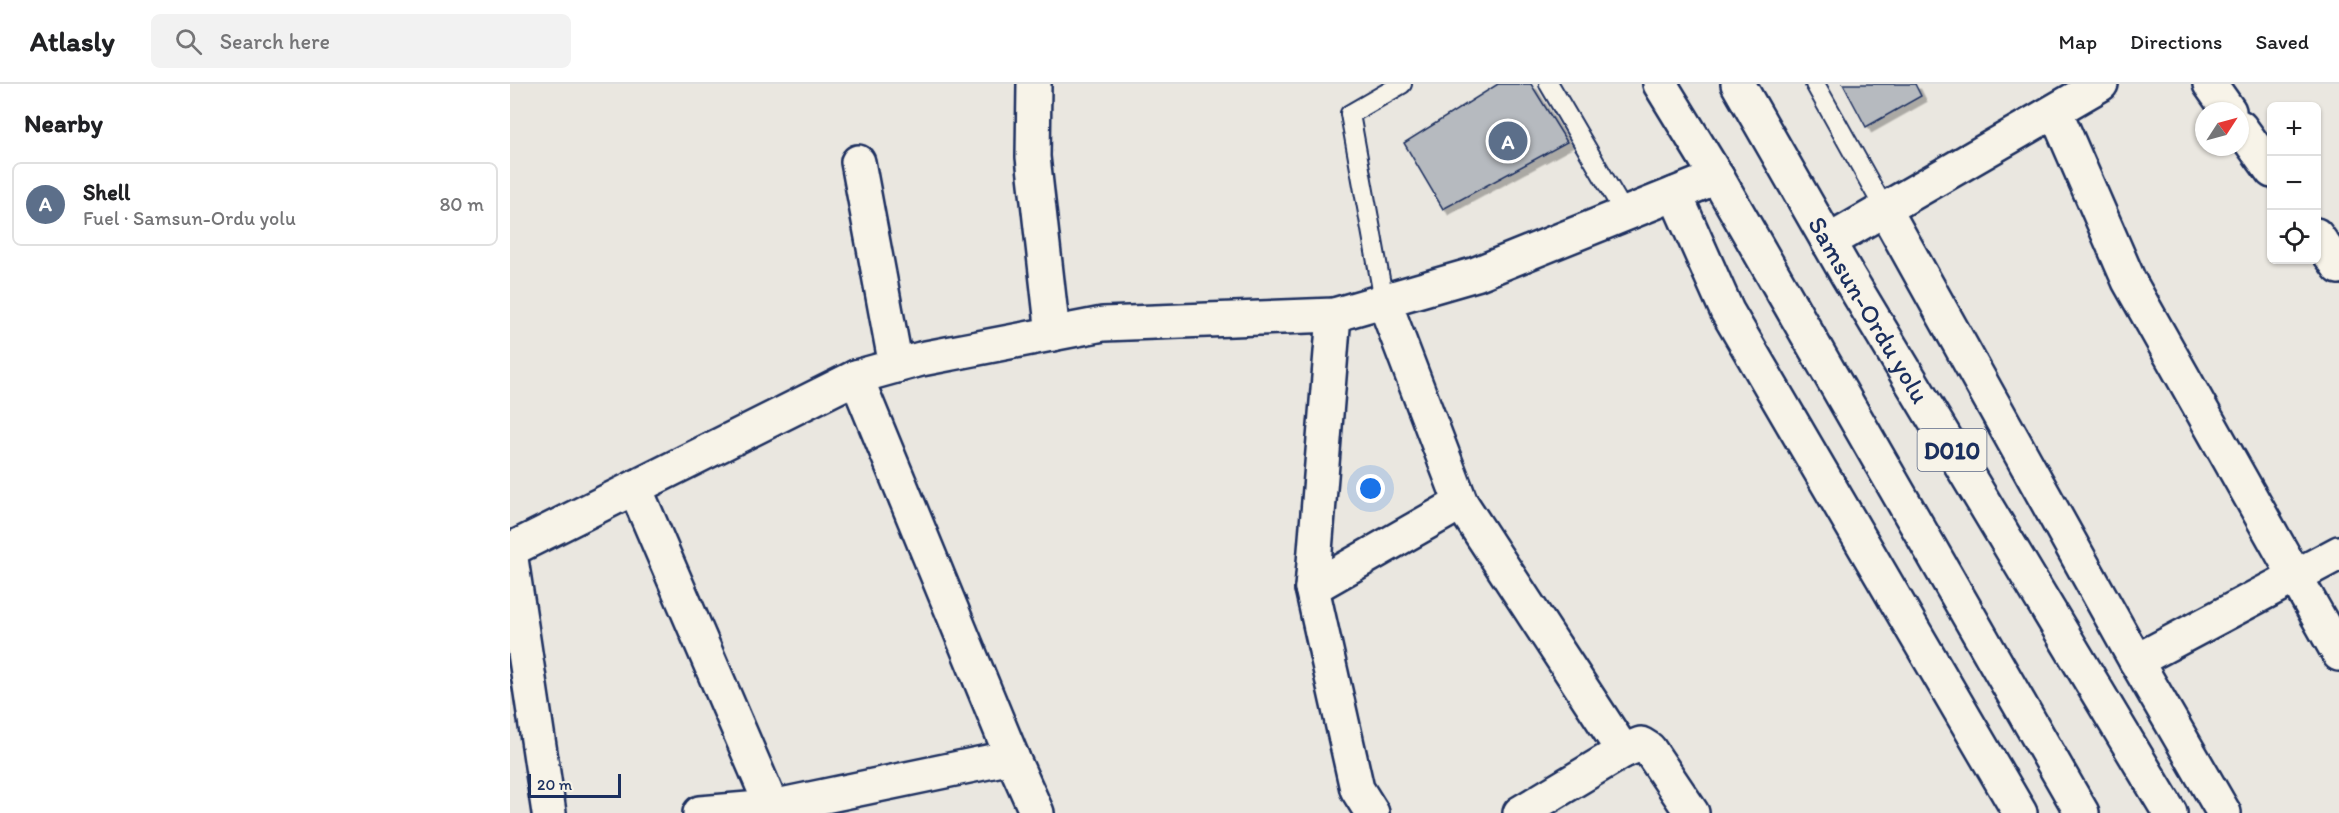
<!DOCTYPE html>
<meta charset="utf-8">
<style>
body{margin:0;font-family:Itim,sans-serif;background:#f2f2f2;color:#202124}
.controls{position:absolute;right:18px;top:18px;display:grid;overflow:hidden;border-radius:9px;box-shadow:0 2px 4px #0004}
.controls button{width:54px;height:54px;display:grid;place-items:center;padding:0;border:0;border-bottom:2px solid #e0e0e0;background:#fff;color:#202124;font:30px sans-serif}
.compass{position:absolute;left:1685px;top:18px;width:54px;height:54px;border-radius:50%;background:#fff;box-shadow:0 2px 4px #0004;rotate:54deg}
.scale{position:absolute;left:18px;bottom:15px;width:93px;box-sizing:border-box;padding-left:6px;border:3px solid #1b2f5e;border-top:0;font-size:16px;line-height:21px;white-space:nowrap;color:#1b2f5e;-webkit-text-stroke:4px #f7f3e8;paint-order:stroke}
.you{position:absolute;left:861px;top:405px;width:21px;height:21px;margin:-15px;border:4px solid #fff;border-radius:50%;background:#1a73e8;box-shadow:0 0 0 9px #1a73e833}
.badge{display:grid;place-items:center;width:39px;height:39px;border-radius:50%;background:#db2777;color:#fff;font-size:20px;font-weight:700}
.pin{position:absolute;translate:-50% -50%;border:3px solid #fff;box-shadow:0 2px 6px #0006}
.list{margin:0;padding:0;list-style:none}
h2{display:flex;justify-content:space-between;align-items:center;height:78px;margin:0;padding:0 24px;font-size:26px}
h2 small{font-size:20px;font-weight:400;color:#757577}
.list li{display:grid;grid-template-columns:39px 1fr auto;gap:18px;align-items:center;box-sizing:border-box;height:84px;margin:0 12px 12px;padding:0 12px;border:2px solid #e0e0e0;border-radius:9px}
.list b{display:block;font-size:22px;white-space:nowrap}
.list p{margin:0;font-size:20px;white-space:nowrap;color:#757577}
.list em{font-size:20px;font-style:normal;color:#757577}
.icon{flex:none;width:33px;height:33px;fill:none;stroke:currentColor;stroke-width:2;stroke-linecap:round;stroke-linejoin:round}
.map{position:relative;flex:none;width:1829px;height:729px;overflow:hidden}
header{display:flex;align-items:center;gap:36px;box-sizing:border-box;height:84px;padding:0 30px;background:#fff;border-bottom:2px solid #e0e0e0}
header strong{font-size:28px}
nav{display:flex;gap:33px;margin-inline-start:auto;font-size:21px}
.search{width:420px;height:54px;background:#f2f2f2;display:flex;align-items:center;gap:15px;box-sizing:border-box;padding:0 21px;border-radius:9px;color:#757577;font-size:22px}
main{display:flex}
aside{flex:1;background:#fff}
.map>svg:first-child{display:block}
.building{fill:#b6babf;stroke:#1b2f5e;stroke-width:1.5;filter:url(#shadow)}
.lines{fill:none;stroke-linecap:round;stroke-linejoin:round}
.lane-casing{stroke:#1b2f5e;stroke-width:22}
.street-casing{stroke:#1b2f5e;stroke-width:38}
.highway-casing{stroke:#1b2f5e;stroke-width:38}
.lane{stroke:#f7f3e8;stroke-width:18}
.street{stroke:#f7f3e8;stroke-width:33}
.highway{stroke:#f7f3e8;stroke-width:33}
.labels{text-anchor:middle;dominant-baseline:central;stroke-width:4.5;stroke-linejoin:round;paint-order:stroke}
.shield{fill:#f7f3e8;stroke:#5d6a87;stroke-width:1.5}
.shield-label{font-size:24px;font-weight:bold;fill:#1b2f5e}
.street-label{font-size:26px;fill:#1b2f5e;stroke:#f7f3e8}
</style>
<header>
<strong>Atlasly</strong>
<div class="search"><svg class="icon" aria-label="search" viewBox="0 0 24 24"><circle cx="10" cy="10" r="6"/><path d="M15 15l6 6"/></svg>Search here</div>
<nav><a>Map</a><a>Directions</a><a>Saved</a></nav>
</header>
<main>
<aside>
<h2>Nearby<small></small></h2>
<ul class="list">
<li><span class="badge" style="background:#5c6f8a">A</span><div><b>Shell</b><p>Fuel · Samsun-Ordu yolu</p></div><em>80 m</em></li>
</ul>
</aside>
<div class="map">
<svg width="1829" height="729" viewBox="0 0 1829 729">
<defs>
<filter id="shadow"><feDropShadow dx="5.5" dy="5.5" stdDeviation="0" flood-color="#0004"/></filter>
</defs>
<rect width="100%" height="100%" fill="#eae7e0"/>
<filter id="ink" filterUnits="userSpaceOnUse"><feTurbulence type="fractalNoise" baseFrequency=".0167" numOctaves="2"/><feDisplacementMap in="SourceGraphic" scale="12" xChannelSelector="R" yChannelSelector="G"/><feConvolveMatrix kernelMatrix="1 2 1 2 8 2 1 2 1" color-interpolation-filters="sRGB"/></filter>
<g filter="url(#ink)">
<!-- building -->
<g class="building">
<path d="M988,0H1021L1057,58L933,125L894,59Z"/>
<path d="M1333,0H1405L1411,12L1356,43Z"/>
</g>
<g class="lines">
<!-- lane casing -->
<g class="lane-casing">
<g id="lane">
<path d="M1039,0L1115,130"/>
<path d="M1305,0L1374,124"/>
<path d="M874,217L840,30L892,0"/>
</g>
</g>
<!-- street casing -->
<g class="street-casing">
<g id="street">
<path d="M524,0L523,73L543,250"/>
<path d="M1700,0L1719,27"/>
<path d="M1546,29L1619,197L1829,570"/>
<path d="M1730,43L1762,87"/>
<path d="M348,78L386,282"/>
<path d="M1165,110L1217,227L1510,729"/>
<path d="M1374,124L1626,577L1714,729"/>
<path d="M1806,151L1829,183"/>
<path d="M1318,158L1591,0"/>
<path d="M874,217L951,419L1113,667L1010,729"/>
<path d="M824,231L802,504L847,705L862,729"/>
<path d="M346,293L502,673L527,729"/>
<path d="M125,404L262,723"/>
<path d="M0,466L346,293L411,275L593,240L824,231L966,190L1207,93"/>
<path d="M0,468L39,729"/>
<path d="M802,504L951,419"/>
<path d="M1626,577L1829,469"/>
<path d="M1113,667L1131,660L1139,665L1182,729"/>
<path d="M190,729L262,723L502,673"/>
</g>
</g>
<!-- highway casing -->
<g class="highway-casing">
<g id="highway">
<path d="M1150,0L1207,93L1572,729"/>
<path id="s1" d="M1228,0L1338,192L1660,729"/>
</g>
</g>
<!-- lane -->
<use href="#lane" class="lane"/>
<!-- street -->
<use href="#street" class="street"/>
<!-- highway -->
<use href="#highway" class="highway"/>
</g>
</g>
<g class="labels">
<!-- shield labels -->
<rect class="shield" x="1407.5" y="345" width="69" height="42" rx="4.5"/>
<g class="shield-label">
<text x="1442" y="366">D010</text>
</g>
<!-- street labels -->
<g class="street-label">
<text stroke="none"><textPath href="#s1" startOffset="261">Samsun-Ordu yolu</textPath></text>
</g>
</g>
</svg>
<div class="controls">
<button>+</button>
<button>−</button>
<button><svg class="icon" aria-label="locate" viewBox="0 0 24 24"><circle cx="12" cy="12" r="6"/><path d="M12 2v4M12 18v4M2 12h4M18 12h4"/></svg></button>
</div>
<svg class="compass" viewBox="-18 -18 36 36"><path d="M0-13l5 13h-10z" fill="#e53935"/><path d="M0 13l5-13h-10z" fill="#757577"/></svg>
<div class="scale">20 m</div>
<div class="you"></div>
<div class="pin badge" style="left:998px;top:57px;background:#5c6f8a">A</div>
</div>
</main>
